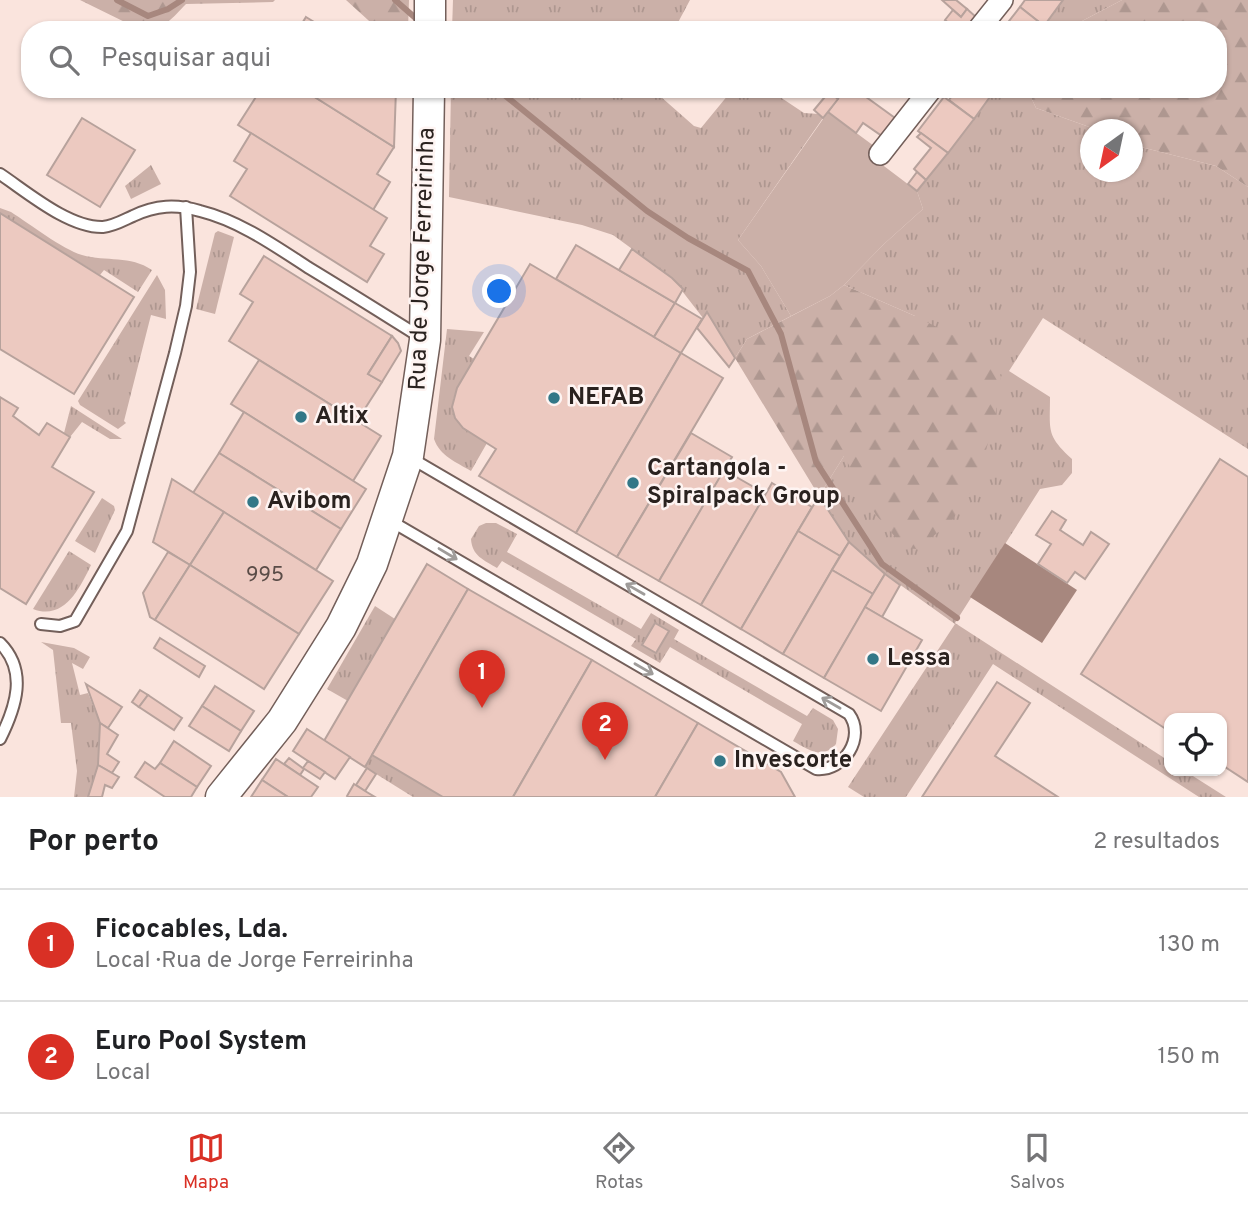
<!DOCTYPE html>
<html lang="pt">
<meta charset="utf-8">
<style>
body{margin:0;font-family:Overpass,sans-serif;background:#f2f2f2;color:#202124}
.controls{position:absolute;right:21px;bottom:21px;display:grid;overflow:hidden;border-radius:14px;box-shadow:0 2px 5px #0004}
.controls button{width:63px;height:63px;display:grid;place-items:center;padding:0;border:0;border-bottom:2px solid #e0e0e0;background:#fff;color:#202124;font:35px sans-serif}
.compass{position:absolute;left:1080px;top:119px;width:63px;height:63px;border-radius:50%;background:#fff;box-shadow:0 2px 5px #0004;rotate:213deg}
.you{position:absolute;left:500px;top:292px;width:24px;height:24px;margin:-18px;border:5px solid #fff;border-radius:50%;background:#1a73e8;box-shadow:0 0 0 10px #1a73e833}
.badge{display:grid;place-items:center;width:46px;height:46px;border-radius:50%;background:#d93025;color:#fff;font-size:23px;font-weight:700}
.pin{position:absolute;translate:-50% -58px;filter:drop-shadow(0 2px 4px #0008)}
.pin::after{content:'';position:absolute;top:37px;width:24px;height:21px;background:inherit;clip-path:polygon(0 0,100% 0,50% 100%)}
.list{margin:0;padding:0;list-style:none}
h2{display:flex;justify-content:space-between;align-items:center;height:91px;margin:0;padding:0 28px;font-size:30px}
h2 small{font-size:23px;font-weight:400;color:#757577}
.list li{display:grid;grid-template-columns:46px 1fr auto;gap:21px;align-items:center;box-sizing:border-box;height:112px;padding:0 28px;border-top:2px solid #e0e0e0}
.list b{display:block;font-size:26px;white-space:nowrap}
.list p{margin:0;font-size:23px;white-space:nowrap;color:#757577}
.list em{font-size:23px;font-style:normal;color:#757577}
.icon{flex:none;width:38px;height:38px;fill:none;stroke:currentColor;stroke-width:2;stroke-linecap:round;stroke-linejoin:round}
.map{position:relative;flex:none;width:1248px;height:797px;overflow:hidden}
.search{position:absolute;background:#fff;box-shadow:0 2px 5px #0004;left:21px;right:21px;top:21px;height:77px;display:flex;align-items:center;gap:18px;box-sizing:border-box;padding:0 24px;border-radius:28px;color:#757577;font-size:26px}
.sheet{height:315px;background:#fff}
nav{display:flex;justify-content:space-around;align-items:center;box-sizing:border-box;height:98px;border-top:2px solid #e0e0e0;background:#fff;font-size:19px;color:#757577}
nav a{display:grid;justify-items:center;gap:4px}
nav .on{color:#d93025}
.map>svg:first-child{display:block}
.grass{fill:url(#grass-tufts)}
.forest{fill:url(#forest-firs)}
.green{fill:#cbb0a8}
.water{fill:#a7877e}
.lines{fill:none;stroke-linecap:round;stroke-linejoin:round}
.stream{stroke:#a7877e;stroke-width:6}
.building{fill:#ecc9c0;stroke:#b7a29c;stroke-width:2}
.lane-casing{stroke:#735f5a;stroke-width:14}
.street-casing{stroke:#735f5a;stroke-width:24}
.secondary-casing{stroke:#735f5a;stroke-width:33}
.lane{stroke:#fff;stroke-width:10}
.street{stroke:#fff;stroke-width:21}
.secondary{stroke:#fff;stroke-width:30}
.oneway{stroke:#9f9c9a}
.poi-dot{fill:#337787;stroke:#fef4f2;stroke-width:2.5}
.labels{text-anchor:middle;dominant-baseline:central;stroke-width:5;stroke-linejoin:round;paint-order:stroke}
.number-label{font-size:21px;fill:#5a4c47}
.street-label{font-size:24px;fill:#2a221f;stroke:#fef4f2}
.poi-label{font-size:24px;font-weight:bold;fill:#2a221f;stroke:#fef4f2;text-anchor:start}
</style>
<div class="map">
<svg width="1248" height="797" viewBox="0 0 1248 797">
<defs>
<pattern id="grass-tufts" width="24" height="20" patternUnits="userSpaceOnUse" patternTransform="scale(1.75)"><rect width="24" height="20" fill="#cbb0a8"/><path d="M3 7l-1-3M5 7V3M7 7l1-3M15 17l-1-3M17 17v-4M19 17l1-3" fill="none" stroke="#ae9790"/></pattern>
<pattern id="forest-firs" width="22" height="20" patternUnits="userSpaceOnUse" patternTransform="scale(1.75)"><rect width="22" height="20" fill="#cbb0a8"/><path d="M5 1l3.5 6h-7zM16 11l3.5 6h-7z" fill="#ae9790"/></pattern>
</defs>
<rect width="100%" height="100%" fill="#fae4dd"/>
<!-- grass -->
<g class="grass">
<path d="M453,0H690L674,30H452Z"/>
<path d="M1063,0H1122L1065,30L1044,26Z"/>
<path d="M451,89H652L694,126L701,128L733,89H768L804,113L819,114L823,118L738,240L761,266L791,316L747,339L735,358L707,313L703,318L672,278L613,235L582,225L449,197Z"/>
<path d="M995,89H1027L1036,108L1095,129L1090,130V172H1132L1133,145L1216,166L1248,187V449L1043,318L1009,371L1050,397C1050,431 1046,435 1072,459V473L1062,485L1040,489L955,623L1169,761V771H1185L1226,797H1199L993,664L906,797H864L848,787L955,624L885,574L849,542L819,496L844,456L915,316L844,285L884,244L923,209L917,191Z"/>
<path d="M151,165L161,184L131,199L125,186Z"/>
<path d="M0,208L11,212C30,224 62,249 82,255C107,262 130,255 152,270L138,292L104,270L100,275L0,213Z"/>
<path d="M218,231L234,237L215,314L196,309L215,233Z"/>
<path d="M157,275L165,290L166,319L151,315L124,421L126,423L118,429L80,405L78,401Z"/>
<path d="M447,329L484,332L469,356L474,359C449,402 438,414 487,443L471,471C456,462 440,456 434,439Z"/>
<path d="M71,406L122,439H110L82,422L70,437L64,433Z"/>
<path d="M102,498L114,506L115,510L95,553L75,541Z"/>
<path d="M486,523H496L517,534L507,552L641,629L651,613L679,630L674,639L807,716L813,708L833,720L838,729L836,744C822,760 809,750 793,741L802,724L670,647L660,663L631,646L636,639L502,561L497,568C484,560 472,556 471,539L479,526Z"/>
<path d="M69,551L91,565C80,588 64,621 33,609Z"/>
<path d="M375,606L395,619L348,701L327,689Z"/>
<path d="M41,642L74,648L90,657L83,669L72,663L80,695L88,693L100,723L98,765L88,797H74L77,771L71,723H61L53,650Z"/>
<path d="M372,755L443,797H413L365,767Z"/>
</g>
<!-- forest -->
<g class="forest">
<path d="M80,0H275L273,2L186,4C171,19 165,30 141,30Z"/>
<path d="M346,0H409L408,30H379Z"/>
<path d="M1122,0H1248V187L1216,166L1133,145L1132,130L1095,129L1036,108L1027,89H1218V30H1065Z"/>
<path d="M844,285L915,316L992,355L1001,377L995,417L978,480L951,522L917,549L905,548L876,515L844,456L819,496L735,358L747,339L830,296Z"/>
</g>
<!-- green -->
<path class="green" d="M828,112L874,146L868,154L917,191L923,209L884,244L844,285L830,296L791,316L761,266L738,240Z"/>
<!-- water -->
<path class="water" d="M1005,543L1077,590L1042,643L970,597Z"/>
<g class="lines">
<!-- stream -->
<g class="stream">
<path d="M117,0L148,16L168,9L182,0"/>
<path d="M395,0L420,22"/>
<path d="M497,89L647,211L688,238L748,271L781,334L816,462L882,564L957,618"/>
</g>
</g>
<!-- building -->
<g class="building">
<path d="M942,0H956L967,9L961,17Z"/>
<path d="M1025,0H1063L1044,26L1020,7Z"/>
<path d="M1020,7L1044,26L1041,30H1002Z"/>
<path d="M967,9L976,17L965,30H957L945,20L953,10L961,17Z"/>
<path d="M306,17L327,30H298Z"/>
<path d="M261,89H302L394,147L377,174L390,182L373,210L238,125Z"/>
<path d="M302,89H396L394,147Z"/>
<path d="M845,89H855L895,118L882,136L863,123L856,133L828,112Z"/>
<path d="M957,89H986L992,94L974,119L949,100Z"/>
<path d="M829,92L838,99L823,118L814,110Z"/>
<path d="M944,97L974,119L948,153L918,131Z"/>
<path d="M82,118L135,150L100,207L47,175Z"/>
<path d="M251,133L387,218L370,246L384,254L367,282L230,196L247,169L234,161Z"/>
<path d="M921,133L948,153L926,180L914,169L931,148L917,137Z"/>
<path d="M917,172L926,180L917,191L908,184Z"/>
<path d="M0,213L134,297L74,394L0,349Z"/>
<path d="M576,245L675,303L654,337L556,279Z"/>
<path d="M632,249L672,278L683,289L675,303L619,270Z"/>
<path d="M264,256L392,336L368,374L382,382L357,421L229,341L253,302L240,294Z"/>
<path d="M530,264L681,353L576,533L479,476L496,449L463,428L455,418L452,407L457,388Z"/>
<path d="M675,303L702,319L681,353L654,337Z"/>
<path d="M707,312L735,358L729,367L697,328Z"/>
<path d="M392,336L398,343L401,351L382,382L368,374Z"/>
<path d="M681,353L723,378L617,557L576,533Z"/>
<path d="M259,360L381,436L353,481L231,404Z"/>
<path d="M0,397L18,408L13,416L39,435L47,423L70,437L52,467L94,492L26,604L0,588Z"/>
<path d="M244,412L366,489L341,529L219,453Z"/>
<path d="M691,433L732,457L659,581L617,557Z"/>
<path d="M219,453L341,529L316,570L193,493Z"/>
<path d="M1220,459L1248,477V782L1222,765V718H1169V731L1081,674Z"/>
<path d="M724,470L766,494L701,605L659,581Z"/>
<path d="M172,479L224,512L190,565L153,542Z"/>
<path d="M772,483L812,507L741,629L701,605Z"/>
<path d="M819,496L849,542L840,556L798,531Z"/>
<path d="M1052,511L1066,520L1060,530L1083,545L1091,532L1109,544L1085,579L1075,572L1067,583L1038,564L1051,544L1036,535Z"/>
<path d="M224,512L333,581L299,634L190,565Z"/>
<path d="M798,531L840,556L783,654L741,629Z"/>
<path d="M849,542L885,574L873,594L832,570Z"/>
<path d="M168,552L190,565L155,620L150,617L143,593Z"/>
<path d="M427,564L468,589L365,767L324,741Z"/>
<path d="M190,565L299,634L264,689L155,620Z"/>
<path d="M832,570L873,594L824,678L783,654Z"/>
<path d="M885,574L900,585L882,617L865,607Z"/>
<path d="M468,589L592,660L513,797H443L372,755Z"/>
<path d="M865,607L922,640L881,711L824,678Z"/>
<path d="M655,623L669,631L656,653L642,645Z"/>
<path d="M160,638L205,666L199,677L154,648Z"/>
<path d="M592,660L698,723L655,797H513Z"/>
<path d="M997,682L1030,703L995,756L1058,797H922Z"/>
<path d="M86,684L122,707L108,728L100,723Z"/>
<path d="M215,686L254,711L241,731L202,706Z"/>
<path d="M140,690L148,695L139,707L132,702Z"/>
<path d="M148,695L182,718L174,730L139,707Z"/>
<path d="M202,706L241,731L229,751L189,726Z"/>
<path d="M100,723L118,735L107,754L119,762L112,773L98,765Z"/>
<path d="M698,723L781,772L795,797H655Z"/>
<path d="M307,729L350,757L335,779L293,751Z"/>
<path d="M174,741L211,766L197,787L160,763Z"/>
<path d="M289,758L304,769L300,775L284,764Z"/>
<path d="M276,759L318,787L311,797H288L262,780Z"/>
<path d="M308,761L325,772L320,779L303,768Z"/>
<path d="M145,762L155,769L160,763L197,787L191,797H165L135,777Z"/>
<path d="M98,765L119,777L112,788L105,785L102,797H88Z"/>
<path d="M367,768L376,774L365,791L356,785Z"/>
<path d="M262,780L288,797H251Z"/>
<path d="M354,784L365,791L375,797H348L347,796Z"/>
</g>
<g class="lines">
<!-- lane casing -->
<g class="lane-casing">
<g id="lane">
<path d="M0,174C27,192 69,228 103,227C114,226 124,220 133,216C156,205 176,204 200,211C240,221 275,246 309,268C347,291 385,315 422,338"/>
<path d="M389,520L816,769C844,772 866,737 849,714L409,457"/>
<path d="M41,624L60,626L75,621L127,531L175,353L186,306L190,272L186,207"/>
<path d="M0,643C28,671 16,707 0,739"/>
</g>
</g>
<!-- street casing -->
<g class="street-casing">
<g id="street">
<path d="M978,30L1002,0"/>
<path d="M880,154L931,89"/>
</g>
</g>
<!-- secondary casing -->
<g class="secondary-casing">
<g id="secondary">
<path d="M430,30V0"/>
<path d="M221,797L282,721L341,627L372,564L408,456L425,340L429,89"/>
</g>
</g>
<!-- lane -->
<use href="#lane" class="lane"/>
<!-- street -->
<use href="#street" class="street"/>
<!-- secondary -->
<use href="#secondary" class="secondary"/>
</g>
<!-- one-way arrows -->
<defs><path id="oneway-shaft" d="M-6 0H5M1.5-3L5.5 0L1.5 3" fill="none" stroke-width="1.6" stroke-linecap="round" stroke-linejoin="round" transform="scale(1.75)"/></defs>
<g class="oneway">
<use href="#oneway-shaft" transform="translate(448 554) rotate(31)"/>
<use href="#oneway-shaft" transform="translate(635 589) rotate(-150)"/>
<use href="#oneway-shaft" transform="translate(644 669) rotate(30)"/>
<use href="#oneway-shaft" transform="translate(831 703) rotate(-150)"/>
</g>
<!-- markers -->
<g class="poi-dot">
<circle cx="554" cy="398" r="7"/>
<circle cx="301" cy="417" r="7"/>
<circle cx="633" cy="483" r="7"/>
<circle cx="253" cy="502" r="7"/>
<circle cx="873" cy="659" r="7"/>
<circle cx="720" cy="761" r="7"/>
</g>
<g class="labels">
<!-- number labels -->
<g class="number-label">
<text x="265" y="575">995</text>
</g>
<!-- street labels -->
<g class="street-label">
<text transform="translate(423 259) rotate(-88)">Rua de Jorge Ferreirinha</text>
</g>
<!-- poi labels -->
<g class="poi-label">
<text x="568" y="398">NEFAB</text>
<text x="315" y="417">Altix</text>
<text x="647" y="469">Cartangola -<tspan x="647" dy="28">Spiralpack Group</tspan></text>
<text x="267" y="502">Avibom</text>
<text x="887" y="659">Lessa</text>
<text x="734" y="761">Invescorte</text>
</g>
</g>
</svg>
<div class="controls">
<button><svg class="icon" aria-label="locate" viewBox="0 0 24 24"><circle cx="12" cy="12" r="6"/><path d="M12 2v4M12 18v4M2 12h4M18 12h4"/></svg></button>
</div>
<svg class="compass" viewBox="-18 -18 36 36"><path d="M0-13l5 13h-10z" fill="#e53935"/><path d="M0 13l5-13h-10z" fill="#757577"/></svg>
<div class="you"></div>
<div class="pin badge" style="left:482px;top:708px">1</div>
<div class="pin badge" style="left:605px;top:760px">2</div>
<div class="search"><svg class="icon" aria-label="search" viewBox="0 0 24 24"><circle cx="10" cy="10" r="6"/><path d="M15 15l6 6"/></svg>Pesquisar aqui</div>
</div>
<section class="sheet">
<h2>Por perto<small>2 resultados</small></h2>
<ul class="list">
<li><span class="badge">1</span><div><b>Ficocables, Lda.</b><p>Local · Rua de Jorge Ferreirinha</p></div><em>130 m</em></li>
<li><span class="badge">2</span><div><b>Euro Pool System</b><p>Local</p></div><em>150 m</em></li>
</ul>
</section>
<nav>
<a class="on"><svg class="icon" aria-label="map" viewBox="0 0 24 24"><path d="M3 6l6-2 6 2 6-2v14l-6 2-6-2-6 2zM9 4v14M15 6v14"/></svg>Mapa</a>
<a><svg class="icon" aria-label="directions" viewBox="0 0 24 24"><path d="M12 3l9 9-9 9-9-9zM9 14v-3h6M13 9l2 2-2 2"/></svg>Rotas</a>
<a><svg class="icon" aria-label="saved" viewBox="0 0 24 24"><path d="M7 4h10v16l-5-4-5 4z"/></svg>Salvos</a>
</nav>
